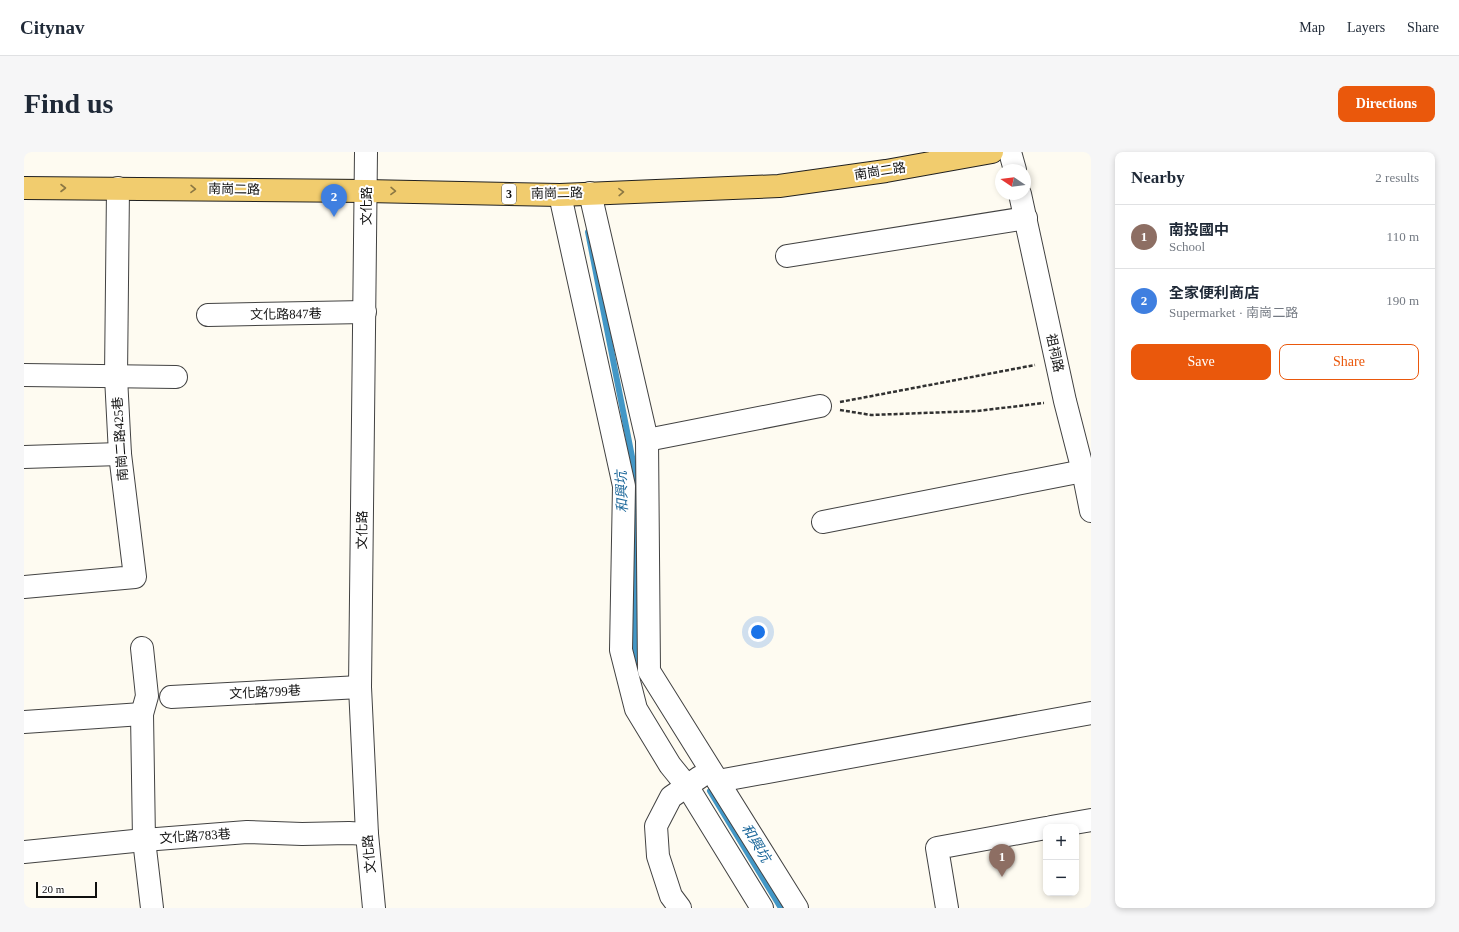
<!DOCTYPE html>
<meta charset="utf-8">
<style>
body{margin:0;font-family:"Times New Roman","Noto Sans TC",serif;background:#f6f6f7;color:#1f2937}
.controls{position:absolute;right:12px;bottom:12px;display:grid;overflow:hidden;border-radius:8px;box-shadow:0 2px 6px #0003}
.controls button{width:36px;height:36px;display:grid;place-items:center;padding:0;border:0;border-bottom:1px solid #e0e1e3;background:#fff;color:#1f2937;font:20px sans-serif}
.compass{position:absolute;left:971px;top:12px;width:36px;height:36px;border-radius:50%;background:#fff;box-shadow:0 2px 6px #0003;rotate:283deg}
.scale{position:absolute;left:12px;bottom:10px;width:61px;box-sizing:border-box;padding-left:4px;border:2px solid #0f0f0f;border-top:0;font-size:11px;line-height:14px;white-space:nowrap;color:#0f0f0f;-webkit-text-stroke:3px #fff;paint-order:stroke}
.you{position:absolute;left:734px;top:480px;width:14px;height:14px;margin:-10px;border:3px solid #fff;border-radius:50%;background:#1a73e8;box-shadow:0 0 0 6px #1a73e833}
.badge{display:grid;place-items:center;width:26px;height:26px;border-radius:50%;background:#ea580c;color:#fff;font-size:13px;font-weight:700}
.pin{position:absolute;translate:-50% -33px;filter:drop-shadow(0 1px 2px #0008)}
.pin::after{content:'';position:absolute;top:21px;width:14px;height:12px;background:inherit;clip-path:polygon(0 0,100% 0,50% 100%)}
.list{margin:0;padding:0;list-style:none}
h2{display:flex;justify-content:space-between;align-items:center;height:52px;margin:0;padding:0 16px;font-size:17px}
h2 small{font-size:13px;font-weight:400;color:#747a83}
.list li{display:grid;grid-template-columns:26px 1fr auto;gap:12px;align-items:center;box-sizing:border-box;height:64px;padding:0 16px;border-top:1px solid #e0e1e3}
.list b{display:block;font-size:15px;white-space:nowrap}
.list p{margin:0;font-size:13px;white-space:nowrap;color:#747a83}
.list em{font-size:13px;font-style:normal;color:#747a83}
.actions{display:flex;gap:8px;padding:12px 16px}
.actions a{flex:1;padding:9px 0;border:1px solid #ea580c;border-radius:8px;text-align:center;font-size:14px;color:#ea580c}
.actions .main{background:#ea580c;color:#fff}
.map{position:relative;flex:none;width:1067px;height:756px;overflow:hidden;border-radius:8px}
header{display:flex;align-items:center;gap:24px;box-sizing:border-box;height:56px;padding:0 20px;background:#fff;border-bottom:1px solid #e0e1e3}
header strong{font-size:19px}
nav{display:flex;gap:22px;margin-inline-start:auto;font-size:14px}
.intro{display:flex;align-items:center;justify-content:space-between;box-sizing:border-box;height:96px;padding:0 24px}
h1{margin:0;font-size:28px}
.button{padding:10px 18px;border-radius:8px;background:#ea580c;color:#fff;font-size:14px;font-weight:700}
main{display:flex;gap:24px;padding:0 24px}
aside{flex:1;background:#fff;border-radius:8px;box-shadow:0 2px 6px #0003}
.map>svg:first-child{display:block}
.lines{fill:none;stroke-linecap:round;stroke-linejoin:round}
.stream{stroke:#4397c6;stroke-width:6}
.minor-casing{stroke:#424242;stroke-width:24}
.major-casing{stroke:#202020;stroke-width:24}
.path{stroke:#313131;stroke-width:2.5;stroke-dasharray:4 2;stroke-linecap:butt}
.minor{stroke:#fff;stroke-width:22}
.major{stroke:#f1cc6e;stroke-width:22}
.oneway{stroke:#8b7743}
.labels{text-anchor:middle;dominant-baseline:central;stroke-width:4;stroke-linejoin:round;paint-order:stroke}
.shield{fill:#fff;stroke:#575757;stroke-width:1}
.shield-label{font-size:12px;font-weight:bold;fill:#0f0f0f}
.street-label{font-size:13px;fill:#0f0f0f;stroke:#fff}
.water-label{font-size:14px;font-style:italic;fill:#1e699b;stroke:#fff}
</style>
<header>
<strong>Citynav</strong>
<nav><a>Map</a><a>Layers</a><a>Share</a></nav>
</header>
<div class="intro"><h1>Find us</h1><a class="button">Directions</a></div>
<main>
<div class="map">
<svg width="1067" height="756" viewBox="0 0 1067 756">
<rect width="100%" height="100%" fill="#fefbf1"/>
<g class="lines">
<!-- stream -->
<g class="stream">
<path d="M564,80L611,320V514"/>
<path d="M686,639L757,756"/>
</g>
<!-- minor casing -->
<g class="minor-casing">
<g id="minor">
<path d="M342,0L336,535L343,682L350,756"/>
<path d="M986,0L991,18"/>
<path d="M566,41L623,288L625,519L773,756"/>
<path d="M996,42L1041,249L1059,319L1067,359"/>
<path d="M536,43L600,334L597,498L612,557L646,613L663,634L738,756"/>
<path d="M763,104L1002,66"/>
<path d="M184,163L341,160"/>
<path d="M0,223L152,225"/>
<path d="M623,288L796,254"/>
<path d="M0,305L96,302"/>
<path d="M799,370L1059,319"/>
<path d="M0,435L111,425L96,302L92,225L94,36"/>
<path d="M118,496L123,544L118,562L120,688L128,756"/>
<path d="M147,545L336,535"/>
<path d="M0,570L118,562"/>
<path d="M694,629L1067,561"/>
<path d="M1027,675L1067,668"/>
<path d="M0,700L120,688L223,680L278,682L325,681L343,682"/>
<path d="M656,756L647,744L634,704L632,674L647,645L676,625"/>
<path d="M923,756L913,696L1022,676"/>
</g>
</g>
<!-- major casing -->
<g class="major-casing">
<path id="major" d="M0,36L342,39L536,43L755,34L862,19L968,0"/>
</g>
<!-- path -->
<g class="path">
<path d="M816,250L1011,213"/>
<path d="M816,258L847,263L953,259L1020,251"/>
</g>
<!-- minor -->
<use href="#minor" class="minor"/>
<!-- major -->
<use href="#major" class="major"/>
</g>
<!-- one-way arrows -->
<defs><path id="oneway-chevron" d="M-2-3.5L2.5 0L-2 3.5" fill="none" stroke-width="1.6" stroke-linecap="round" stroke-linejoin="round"/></defs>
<g class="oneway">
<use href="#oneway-chevron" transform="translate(39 36)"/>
<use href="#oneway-chevron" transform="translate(169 37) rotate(1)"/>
<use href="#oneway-chevron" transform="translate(369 39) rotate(1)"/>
<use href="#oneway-chevron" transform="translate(597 40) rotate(-2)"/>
</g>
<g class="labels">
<!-- shield labels -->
<rect class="shield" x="478" y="32" width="14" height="20" rx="3"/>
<g class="shield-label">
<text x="485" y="42">3</text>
</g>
<!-- street labels -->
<g class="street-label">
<text transform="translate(856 19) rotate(-9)">南崗二路</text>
<text transform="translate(210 37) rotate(1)">南崗二路</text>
<text transform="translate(533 41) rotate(-1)">南崗二路</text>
<text transform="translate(342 54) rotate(-90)">文化路</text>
<text transform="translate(262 162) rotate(-1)">文化路847巷</text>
<text transform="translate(1031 201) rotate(78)">祖祠路</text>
<text transform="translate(96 287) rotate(-94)">南崗二路425巷</text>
<text transform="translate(338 378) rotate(-89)">文化路</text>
<text transform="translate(241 540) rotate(-3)">文化路799巷</text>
<text transform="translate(171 684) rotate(-4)">文化路783巷</text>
<text transform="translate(345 702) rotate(-95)">文化路</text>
</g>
<!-- water labels -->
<g class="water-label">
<text transform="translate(598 340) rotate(-92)">和興坑</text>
<text transform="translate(732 691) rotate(59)">和興坑</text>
</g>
</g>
</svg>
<div class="controls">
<button>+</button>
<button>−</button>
</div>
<svg class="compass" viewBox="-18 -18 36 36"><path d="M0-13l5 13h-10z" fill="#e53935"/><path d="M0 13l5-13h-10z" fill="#747a83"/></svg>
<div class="scale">20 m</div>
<div class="you"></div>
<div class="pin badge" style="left:978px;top:725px;background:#8d6e63">1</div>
<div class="pin badge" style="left:310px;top:65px;background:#3f7fe0">2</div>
</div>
<aside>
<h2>Nearby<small>2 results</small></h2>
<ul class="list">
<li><span class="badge" style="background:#8d6e63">1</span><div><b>南投國中</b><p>School</p></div><em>110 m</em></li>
<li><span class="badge" style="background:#3f7fe0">2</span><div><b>全家便利商店</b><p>Supermarket · 南崗二路</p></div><em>190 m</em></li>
</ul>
<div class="actions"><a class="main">Save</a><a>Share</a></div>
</aside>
</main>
